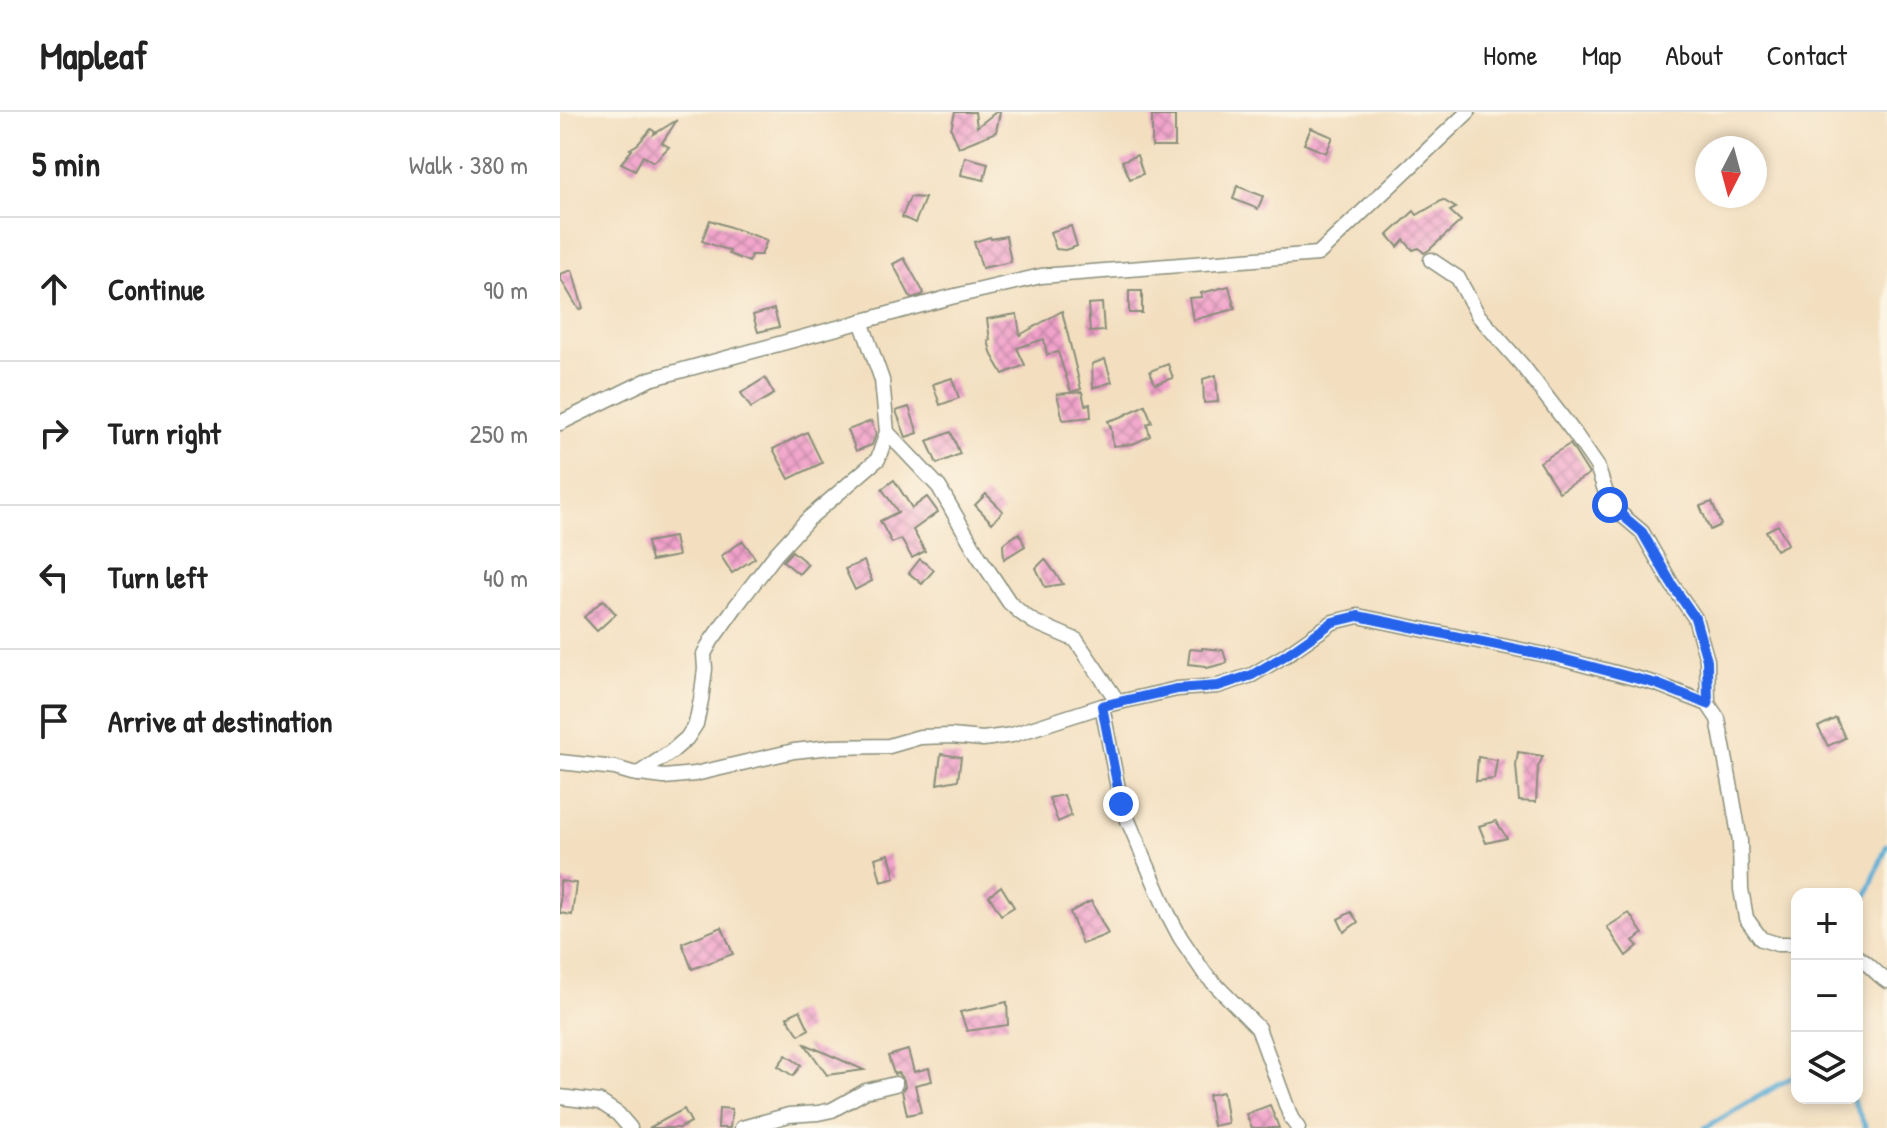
<!DOCTYPE html>
<meta charset="utf-8">
<style>
body{margin:0;font-family:"Patrick Hand",sans-serif;background:#f2f2f2;color:#222}
.controls{position:absolute;right:24px;bottom:24px;display:grid;overflow:hidden;border-radius:16px;box-shadow:0 4px 12px #0003}
.controls button{width:72px;height:72px;display:grid;place-items:center;padding:0;border:0;border-bottom:2px solid #e0e0e0;background:#fff;color:#222;font:40px sans-serif}
.compass{position:absolute;left:1135px;top:24px;width:72px;height:72px;border-radius:50%;background:#fff;box-shadow:0 4px 12px #0003;rotate:186deg}
.stop{position:absolute;width:24px;height:24px;margin:-18px;border:6px solid #2563eb;border-radius:50%;background:#fff}
.stop.end{background:#2563eb;border-color:#fff;box-shadow:0 2px 8px #0008}
.list{margin:0;padding:0;list-style:none}
h2{display:flex;justify-content:space-between;align-items:center;height:104px;margin:0;padding:0 32px;font-size:34px}
h2 small{font-size:26px;font-weight:400;color:#767676}
.list li{display:grid;grid-template-columns:52px 1fr auto;gap:24px;align-items:center;box-sizing:border-box;height:144px;padding:0 32px;border-top:2px solid #e0e0e0}
.list b{display:block;font-size:30px;white-space:nowrap}
.list em{font-size:26px;font-style:normal;color:#767676}
.icon{flex:none;width:44px;height:44px;fill:none;stroke:currentColor;stroke-width:2;stroke-linecap:round;stroke-linejoin:round}
.map{position:relative;flex:none;width:1327px;height:1016px;overflow:hidden}
header{display:flex;align-items:center;gap:48px;box-sizing:border-box;height:112px;padding:0 40px;background:#fff;border-bottom:2px solid #e0e0e0}
header strong{font-size:38px}
nav{display:flex;gap:44px;margin-inline-start:auto;font-size:28px}
main{display:flex}
aside{flex:1;background:#fff}
.map>svg:first-child{display:block}
.lines{fill:none;stroke-linecap:round;stroke-linejoin:round}
.stream{stroke:#5badd6;stroke-width:5}
.building{fill:url(#building-cross-hatch)}
.street-casing{stroke:#898e7a;stroke-width:17}
.street{stroke:#fff;stroke-width:14}
.route{stroke:#2563eb;stroke-width:10}
</style>
<header>
<strong>Mapleaf</strong>
<nav><a>Home</a><a>Map</a><a>About</a><a>Contact</a></nav>
</header>
<main>
<aside>
<h2>5 min<small>Walk · 380 m</small></h2>
<ul class="list">
<li><svg class="icon" aria-label="ahead" viewBox="0 0 24 24"><path d="M12 20V5M6 11l6-6 6 6"/></svg><div><b>Continue</b></div><em>90 m</em></li>
<li><svg class="icon" aria-label="right" viewBox="0 0 24 24"><path d="M7 20v-9h11M14 6l5 5-5 5"/></svg><div><b>Turn right</b></div><em>250 m</em></li>
<li><svg class="icon" aria-label="left" viewBox="0 0 24 24"><path d="M17 20v-9H6M10 6l-5 5 5 5"/></svg><div><b>Turn left</b></div><em>40 m</em></li>
<li><svg class="icon" aria-label="arrive" viewBox="0 0 24 24"><path d="M6 21V4h12l-3 4 3 4H6"/></svg><div><b>Arrive at destination</b></div></li>
</ul>
</aside>
<div class="map">
<svg width="1327" height="1016" viewBox="0 0 1327 1016">
<defs>
<pattern id="building-cross-hatch" width="8" height="8" patternUnits="userSpaceOnUse" patternTransform="scale(2)"><rect width="8" height="8" fill="#f2a2cb"/><path d="M0 0l8 8M0 8l8-8" fill="none" stroke="#c385a6"/></pattern>
</defs>
<rect width="100%" height="100%" fill="#fcf5e5"/>
<filter id="ink" filterUnits="userSpaceOnUse"><feTurbulence type="fractalNoise" baseFrequency=".0125" numOctaves="2"/><feDisplacementMap in="SourceGraphic" scale="16" xChannelSelector="R" yChannelSelector="G"/><feConvolveMatrix kernelMatrix="1 2 1 2 8 2 1 2 1" color-interpolation-filters="sRGB"/></filter>
<filter id="wash" filterUnits="userSpaceOnUse"><feTurbulence type="fractalNoise" baseFrequency=".006" numOctaves="4" result="noise"/><feDisplacementMap in="SourceGraphic" scale="32" xChannelSelector="R" yChannelSelector="G"/><feGaussianBlur stdDeviation="1.8" result="paint"/><feColorMatrix in="noise" values="0 0 0 0 0 0 0 0 0 0 0 0 0 0 0 0 0 1.4 0 .05"/><feComposite in="paint" operator="in"/></filter>
<g filter="url(#wash)">
<rect width="100%" height="100%" fill="#f3dfc0"/>
<g class="lines">
<!-- stream -->
<g class="stream">
<path d="M1297,808L1327,733"/>
<path d="M1297,822L1302,847L1297,853"/>
<path d="M1292,986L1306,1016"/>
<path d="M1145,1016L1237,962"/>
</g>
</g>
<g id="blocks">
<!-- building -->
<g class="building">
<path d="M395,0H415L417,15L436,0H440L436,20L399,35L391,17Z"/>
<rect x="592" y="4" width="23" height="31"/>
<path d="M117,8L102,31L109,35L94,50L83,44L75,58L61,51L72,38L70,37L78,32L91,17L95,20L94,22Z"/>
<path d="M751,16L773,25L766,41L744,32Z"/>
<path d="M577,43L583,62L570,67L562,49Z"/>
<path d="M405,45L428,51L424,68L401,63Z"/>
<path d="M677,74L703,84L698,97L673,87Z"/>
<path d="M350,85L365,86L355,111L342,105Z"/>
<path d="M883,88L896,96L890,99L901,109L869,138L864,141L859,136L853,138L844,128L838,135L828,123L854,99L857,103Z"/>
<path d="M150,108L207,128L201,143H191L189,150L169,142L170,139L142,129Z"/>
<path d="M511,114L517,134L505,138L496,137L490,120Z"/>
<path d="M446,124L451,150L422,156L414,130L430,125L431,127Z"/>
<path d="M344,146L364,181L362,183L351,186L333,152Z"/>
<path d="M12,158L23,196L19,198L0,166V162Z"/>
<path d="M669,174L675,197L633,208L629,186L642,185L641,181Z"/>
<rect x="569" y="179" width="13" height="22"/>
<path d="M542,191L544,219L530,220L528,192Z"/>
<path d="M214,197L219,215L198,220L193,203Z"/>
<path d="M502,199L521,277L511,280L498,240L487,243L484,227L457,236L465,253L443,262L432,243L428,229L430,228L427,207L457,202L460,223Z"/>
<path d="M545,247L552,270L533,276L532,252Z"/>
<path d="M608,252L613,266L595,272L590,259Z"/>
<path d="M656,263L658,290L644,291L643,267Z"/>
<path d="M205,266L214,282L191,296L181,281Z"/>
<path d="M392,266L399,286L380,293L373,272Z"/>
<path d="M522,280L525,293L530,292L531,305L503,308L497,282Z"/>
<path d="M585,293L592,310L587,312L590,324L573,332L553,334L551,316L548,309L561,305Z"/>
<path d="M349,295L358,321L346,325L336,299Z"/>
<path d="M311,309L316,322L312,333L296,339L288,318Z"/>
<path d="M247,320L262,351L229,367L213,337Z"/>
<path d="M391,320L400,342L377,352L367,329Z"/>
<path d="M1010,332L1029,362L999,380L980,350Z"/>
<path d="M334,368L352,396L367,385L378,400L353,418L365,439L352,446L341,427L332,431L320,409L338,400L322,377Z"/>
<path d="M426,382L443,399L432,411L415,393Z"/>
<path d="M1152,390L1161,413L1150,418L1140,394Z"/>
<path d="M1218,413L1228,432L1216,438L1206,419Z"/>
<path d="M459,421L465,434L444,447L443,432Z"/>
<path d="M114,425L118,444L91,449L87,430Z"/>
<path d="M183,429L195,446L172,461L161,444Z"/>
<path d="M232,439L248,452L239,462L223,449Z"/>
<path d="M360,447L374,458L362,472L349,461Z"/>
<path d="M485,447L503,472L485,475L476,456Z"/>
<path d="M304,449L312,469L295,478L285,457Z"/>
<path d="M43,488L56,502L37,519L24,505Z"/>
<path d="M642,536L663,538L667,551L647,556L646,554L628,552L630,537L642,538Z"/>
<path d="M1276,606L1285,626L1268,634L1258,615Z"/>
<path d="M958,640L983,644L978,655L976,690L959,689L956,653Z"/>
<path d="M381,642L401,645L398,668L377,672Z"/>
<path d="M918,645L937,648L934,667L916,669Z"/>
<path d="M504,683L511,704L498,710L489,686Z"/>
<path d="M936,709L947,726L926,731L919,714Z"/>
<path d="M329,742L335,766L321,770L315,746Z"/>
<path d="M0,769L16,771L12,803L0,801Z"/>
<path d="M441,774L454,795L441,803L429,784Z"/>
<path d="M531,789L548,822L522,832L510,800Z"/>
<path d="M791,800L798,810L784,820L778,807Z"/>
<path d="M1069,801L1083,822L1073,829L1078,834L1066,844L1047,815Z"/>
<path d="M162,815L173,842L132,857L122,831Z"/>
<path d="M447,890L448,913L407,919L400,900Z"/>
<path d="M240,898L249,917L239,923L227,905Z"/>
<path d="M245,932L304,958L267,963Z"/>
<path d="M348,938L354,960L369,956L372,969L355,973L361,1000L347,1003L342,979L345,974L344,969L338,961L334,962L328,944Z"/>
<path d="M226,943L241,953L233,964L218,954Z"/>
<path d="M663,980L668,1011L653,1014L648,983Z"/>
<path d="M710,993L719,1016H692L686,1002Z"/>
<path d="M159,996L172,997L170,1016H158Z"/>
<path d="M124,997L131,1010L120,1016H89Z"/>
</g>
</g>
</g>
<g filter="url(#ink)">
<use href="#blocks" fill-opacity="0" stroke="#898e7a" stroke-width="2"/>
<g class="lines">
<!-- street casing -->
<g class="street-casing">
<g id="street">
<path d="M871,148L898,166L918,203L962,253L1015,322L1037,354L1050,393L1082,420L1111,471L1135,506L1147,548L1148,592"/>
<path d="M301,209L322,268L327,320L379,375L418,443L449,490L461,501L474,510L516,528L558,590"/>
<path d="M0,311L90,267L391,185L481,164L758,142L908,0"/>
<path d="M542,594L561,692L608,802L620,825L645,862L698,916L731,1006L738,1016"/>
<path d="M0,650L55,656L72,661L104,665L135,662L234,639L271,635L329,634L360,625L391,624L423,627L452,623L542,594L617,577L658,574L692,563L726,543L773,510L798,504L995,545L1097,572L1148,592L1158,607L1172,682L1180,729L1181,777L1186,806L1201,827L1217,832H1237"/>
<path d="M78,662L111,640L127,626L136,612L141,588L145,557L144,542L151,529L176,494L216,442L248,407L318,347L327,320"/>
<path d="M1297,845C1308,850 1316,862 1327,869"/>
<path d="M0,985L40,990L58,1002L70,1016"/>
<path d="M182,1016L229,1003L258,1001L272,998L306,979L335,972"/>
</g>
</g>
<!-- street -->
<use href="#street" class="street"/>
</g>
</g>
<g class="lines" filter="url(#ink)">
<!-- route -->
<path class="route" d="M561,692L542,594L617,577L658,574L692,563L726,543L773,510L798,504L995,545L1097,572L1148,592L1147,548L1135,506L1111,471L1082,420L1050,393"/>
</g>
</svg>
<div class="controls">
<button>+</button>
<button>−</button>
<button><svg class="icon" aria-label="layers" viewBox="0 0 24 24"><path d="M12 4l9 5-9 5-9-5zM3 14l9 5 9-5"/></svg></button>
</div>
<svg class="compass" viewBox="-18 -18 36 36"><path d="M0-13l5 13h-10z" fill="#e53935"/><path d="M0 13l5-13h-10z" fill="#767676"/></svg>
<div class="stop" style="left:1050px;top:393px"></div>
<div class="stop end" style="left:561px;top:692px"></div>
</div>
</main>
